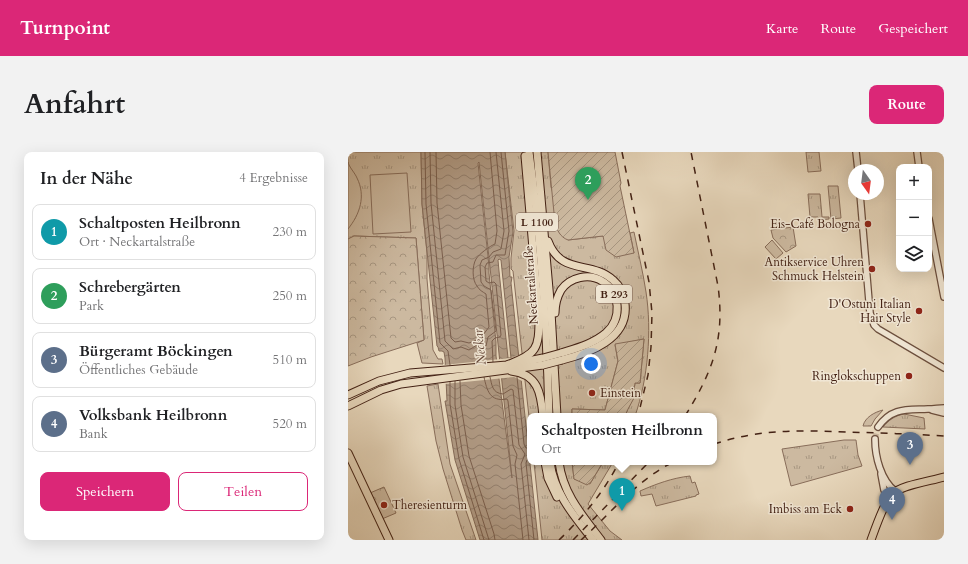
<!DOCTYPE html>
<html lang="de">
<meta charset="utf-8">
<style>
body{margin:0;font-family:Cardo,serif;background:#f2f2f2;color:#202124}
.controls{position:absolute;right:12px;top:12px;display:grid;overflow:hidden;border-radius:8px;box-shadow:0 4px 16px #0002}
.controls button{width:36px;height:36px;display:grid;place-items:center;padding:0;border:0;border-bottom:1px solid #e0e0e0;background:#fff;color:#202124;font:20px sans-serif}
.compass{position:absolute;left:500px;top:12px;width:36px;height:36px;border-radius:50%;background:#fff;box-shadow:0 4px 16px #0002;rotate:166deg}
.you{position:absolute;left:243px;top:212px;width:14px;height:14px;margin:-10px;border:3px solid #fff;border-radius:50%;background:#1a73e8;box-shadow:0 0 0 6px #1a73e833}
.badge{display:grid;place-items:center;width:26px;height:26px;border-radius:50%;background:#db2777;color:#fff;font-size:13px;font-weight:700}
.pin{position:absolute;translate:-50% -33px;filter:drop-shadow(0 1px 2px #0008)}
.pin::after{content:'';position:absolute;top:21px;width:14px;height:12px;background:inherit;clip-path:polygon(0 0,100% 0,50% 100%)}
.popup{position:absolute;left:179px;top:261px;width:190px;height:52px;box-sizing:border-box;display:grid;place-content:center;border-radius:8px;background:#fff;filter:drop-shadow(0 1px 3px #0005);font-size:13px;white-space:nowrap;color:#757577}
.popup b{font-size:15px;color:#202124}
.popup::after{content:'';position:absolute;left:50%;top:100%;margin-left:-8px;border:8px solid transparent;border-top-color:#fff}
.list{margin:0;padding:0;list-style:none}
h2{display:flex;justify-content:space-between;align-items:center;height:52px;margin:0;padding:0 16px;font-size:17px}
h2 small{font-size:13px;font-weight:400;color:#757577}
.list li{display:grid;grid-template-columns:26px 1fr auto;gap:12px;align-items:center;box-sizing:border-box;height:56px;margin:0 8px 8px;padding:0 8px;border:1px solid #e0e0e0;border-radius:8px}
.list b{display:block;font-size:15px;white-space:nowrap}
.list p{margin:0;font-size:13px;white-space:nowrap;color:#757577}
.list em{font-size:13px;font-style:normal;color:#757577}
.actions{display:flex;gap:8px;padding:12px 16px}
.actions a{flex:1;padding:9px 0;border:1px solid #db2777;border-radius:8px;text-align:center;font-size:14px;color:#db2777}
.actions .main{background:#db2777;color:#fff}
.icon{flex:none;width:22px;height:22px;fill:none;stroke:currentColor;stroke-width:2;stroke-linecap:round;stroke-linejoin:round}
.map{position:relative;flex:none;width:596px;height:388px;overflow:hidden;border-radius:8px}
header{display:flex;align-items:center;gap:24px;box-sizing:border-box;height:56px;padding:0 20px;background:#db2777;color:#fff}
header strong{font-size:19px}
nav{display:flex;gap:22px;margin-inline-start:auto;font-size:14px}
.intro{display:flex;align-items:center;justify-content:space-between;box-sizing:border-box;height:96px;padding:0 24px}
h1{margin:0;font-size:28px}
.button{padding:10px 18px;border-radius:8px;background:#db2777;color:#fff;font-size:14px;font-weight:700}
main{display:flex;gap:24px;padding:0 24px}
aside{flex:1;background:#fff;border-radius:8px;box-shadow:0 4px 16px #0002}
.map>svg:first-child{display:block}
.grass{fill:url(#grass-tufts);stroke:#886d5a}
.park{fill:url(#park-crowns);stroke:#886d5a}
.garden{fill:url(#garden-furrows);stroke:#886d5a}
.pitch{fill:#ccb9a0;stroke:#886d5a}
.water{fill:url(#water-waves);stroke:#846a57;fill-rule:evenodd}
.pier{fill:#e8d8bd}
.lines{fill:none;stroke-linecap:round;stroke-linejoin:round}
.shore{stroke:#7a5e4c;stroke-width:1}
.minor-tunnel{stroke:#c7b39b;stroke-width:5.5;stroke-dasharray:5.5 3;stroke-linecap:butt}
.minor-casing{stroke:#6c4f3e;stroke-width:8}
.major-casing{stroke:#432114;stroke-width:9}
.minor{stroke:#f0e6d4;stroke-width:5.5}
.major{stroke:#e8d8bd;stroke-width:7}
.rail{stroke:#432114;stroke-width:1.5;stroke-dasharray:7 7;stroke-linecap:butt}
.major-bridge-casing{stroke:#432114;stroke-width:9;stroke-linecap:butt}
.major-bridge{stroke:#e8d8bd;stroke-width:7}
.poi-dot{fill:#8f2418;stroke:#f0e6d4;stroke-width:1.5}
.labels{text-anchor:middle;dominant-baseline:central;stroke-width:3;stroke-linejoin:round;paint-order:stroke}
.shield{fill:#f0e6d4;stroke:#775c4e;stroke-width:1}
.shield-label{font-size:11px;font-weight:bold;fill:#432114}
.poi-label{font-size:12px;fill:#432114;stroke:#f0e6d4;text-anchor:end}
.street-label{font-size:12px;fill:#432114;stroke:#f0e6d4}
.water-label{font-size:13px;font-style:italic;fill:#644536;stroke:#f0e6d4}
</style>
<header>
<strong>Turnpoint</strong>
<nav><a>Karte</a><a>Route</a><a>Gespeichert</a></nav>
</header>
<div class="intro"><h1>Anfahrt</h1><a class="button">Route</a></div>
<main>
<aside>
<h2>In der Nähe<small>4 Ergebnisse</small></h2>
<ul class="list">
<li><span class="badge" style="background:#0f9aa8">1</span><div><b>Schaltposten Heilbronn</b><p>Ort · Neckartalstraße</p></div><em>230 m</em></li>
<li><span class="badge" style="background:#2e9e5b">2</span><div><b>Schrebergärten</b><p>Park</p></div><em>250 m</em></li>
<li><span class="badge" style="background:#5c6f8a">3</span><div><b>Bürgeramt Böckingen</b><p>Öffentliches Gebäude</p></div><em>510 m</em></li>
<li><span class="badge" style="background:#5c6f8a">4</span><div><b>Volksbank Heilbronn</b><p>Bank</p></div><em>520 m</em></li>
</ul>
<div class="actions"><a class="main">Speichern</a><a>Teilen</a></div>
</aside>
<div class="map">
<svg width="596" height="388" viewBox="0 0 596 388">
<defs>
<pattern id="grass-tufts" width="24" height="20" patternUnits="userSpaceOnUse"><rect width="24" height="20" fill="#ccb9a0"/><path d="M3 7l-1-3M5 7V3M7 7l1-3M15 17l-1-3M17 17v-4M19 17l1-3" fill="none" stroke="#a79681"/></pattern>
<pattern id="park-crowns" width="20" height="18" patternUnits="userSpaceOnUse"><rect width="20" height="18" fill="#ccb9a0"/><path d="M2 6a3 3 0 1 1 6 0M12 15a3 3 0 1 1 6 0" fill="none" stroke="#a79681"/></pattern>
<pattern id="garden-furrows" width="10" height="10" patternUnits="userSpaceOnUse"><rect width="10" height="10" fill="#ccb9a0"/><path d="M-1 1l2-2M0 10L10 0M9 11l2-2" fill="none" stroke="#a79681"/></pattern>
<pattern id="water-waves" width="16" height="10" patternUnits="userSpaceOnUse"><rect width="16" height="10" fill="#b09a84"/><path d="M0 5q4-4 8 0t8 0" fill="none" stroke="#917d6b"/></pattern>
</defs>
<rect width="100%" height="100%" fill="#e8d8bd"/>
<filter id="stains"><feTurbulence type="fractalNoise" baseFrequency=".005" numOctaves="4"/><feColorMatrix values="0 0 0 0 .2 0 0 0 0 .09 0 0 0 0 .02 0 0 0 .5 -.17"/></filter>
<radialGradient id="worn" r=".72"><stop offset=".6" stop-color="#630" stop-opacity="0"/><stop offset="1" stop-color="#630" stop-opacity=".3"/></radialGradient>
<!-- grass -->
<g class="grass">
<path d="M0,0H73L74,52L79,101V127L85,198L90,207H94L95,212L74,211L69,191L76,188L68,86L6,84L0,87Z"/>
<path d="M157,0H200L203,35L220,88L255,84L286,101L282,81L286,80C290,100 295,120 298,140C304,179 300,227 287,264H277C280,255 285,248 289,239L286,238L287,231H292L296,187L267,193L270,209L257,258L224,257V264H182V274L165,119L163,117V106L166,79Z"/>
<path d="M458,0H471L473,19L460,20Z"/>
<path d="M480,34H490L493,66L483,67Z"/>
<path d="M460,42H472L474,65H481V67L470,68V65H462Z"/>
<path d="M90,232L102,312L128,388H118L114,378L95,317L88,289L79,234Z"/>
<path d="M535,258L527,267L523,274H515C517,265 527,260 535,258Z"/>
<path d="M556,262L576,266L577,277L535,275C541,268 546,264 556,262Z"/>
<path d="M496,288H508L510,303L514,314L443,334L434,297Z"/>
<path d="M186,310H224L226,327L242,332L255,310H265L240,352L262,379L274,388H194Z"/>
<path d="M342,324L344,331L347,330L351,342L348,343V344L308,354L304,342L293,344L292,339C308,332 324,326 342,324Z"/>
</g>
<!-- park -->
<g class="park">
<path d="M445,75L448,94L438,100L425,86L423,78Z"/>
<path d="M6,84L68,86L76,188L23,205L0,214V87Z"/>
<path d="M36,335L48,361L34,367L22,341Z"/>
</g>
<!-- garden -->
<g class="garden">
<path d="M200,0H267L273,31L272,34L286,101L268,105L258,98L255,84L220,88C212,85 209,78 207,71Z"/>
<path d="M296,187L292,231H287L286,238L289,239C286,248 280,255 277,264H224V257L257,258L270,209L267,192Z"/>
<path d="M224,310H255L243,330L239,333L226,327Z"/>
</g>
<!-- pitch -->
<g class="pitch">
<path d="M0,10C1,15 7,21 9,26C18,44 12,62 0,77Z"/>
<path d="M59,21L63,80L25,82L22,23Z"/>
<path d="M424,88L435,101L428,107L417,95Z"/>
</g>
<!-- water -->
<path class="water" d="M73,0H157L165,80L161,105L162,125H164L163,131L190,388H132L107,308L97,249H99L97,206L96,200L94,199H91L90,195L89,194L74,52ZM131,10L164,326L148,204V190L141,121V114L130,11ZM151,107L153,108L163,206H160L151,119L150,108Z"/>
<!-- pier -->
<path class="pier" d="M173,202L176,230L166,225L96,232V213L163,206Z"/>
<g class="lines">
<!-- shore -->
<g class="shore">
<path d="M77,0L78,52L92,191L100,199L102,213"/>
<path d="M82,0L83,51L97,189L105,197L113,195L121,198L129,193L138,194L140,185L148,179L143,138L136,134L133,130L132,113L134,108L141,105L145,100L153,97L156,79L148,0"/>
<path d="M88,0L89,51L103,186L107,190L113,189L121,191L132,187L141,175L138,142C135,140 131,138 129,134C124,128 124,114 128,107C131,102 142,94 147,92L149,79L142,0"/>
<path d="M145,210L144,189L147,186L152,185L153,183L148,132L146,130L141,131L138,129L137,115L139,111L145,110L148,103H157L161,79L153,0"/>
<path d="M136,225C139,239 142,250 159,247L160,249L165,294L169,303L167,312L175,388"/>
<path d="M142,225C144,233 144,241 155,242L163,237L165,238L171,293L177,302L173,312L181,388"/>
<path d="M169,225L176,292L178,296H182"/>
<path d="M107,229V253L115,305L141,388"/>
<path d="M112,229L113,253L121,304L146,382L147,388"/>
<path d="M102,230V252L111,307L136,388"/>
<path d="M182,306L179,308L178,311L186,388"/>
</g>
<!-- minor-tunnel -->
<path class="minor-tunnel" d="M527,287L530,275"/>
<!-- minor casing -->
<g class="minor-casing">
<g id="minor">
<path d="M508,0L510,18"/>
<path d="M569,0L571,15"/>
<path d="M512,42L522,161L526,173L530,177L596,216"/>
<path d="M581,67L596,145"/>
<path d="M584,258L596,261"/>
<path d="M530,275C544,255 559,258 580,257C586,257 591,256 596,256"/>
<path d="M527,287C527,305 533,328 547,339"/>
<path d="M533,322L536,338L543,343"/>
</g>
</g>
<!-- major casing -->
<g class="major-casing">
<g id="major">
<path d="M181,0C193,87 199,176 201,264"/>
<path d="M189,0L203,160L209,264"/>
<path d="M200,89C213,124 243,108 265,128C272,134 276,143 277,152C281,187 241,201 214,208"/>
<path d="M207,161C207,153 209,145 213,138C222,125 241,121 254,129C273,140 274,167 258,181C245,192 229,196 213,201"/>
<path d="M159,213C189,202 191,197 191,166L177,4"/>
<path d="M163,219C190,222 193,241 195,264"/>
<path d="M0,243L31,229L62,221L159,213L195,206"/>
<path d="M0,254L33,238L53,232L195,213"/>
<path d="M0,301L41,388"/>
<path d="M197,310L200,326L209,345"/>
<path d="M202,310C206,341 226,364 245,388"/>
<path d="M211,310C215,342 234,363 253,388"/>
<path d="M523,388C527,377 536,351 543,343C552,333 583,329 596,325"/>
</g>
</g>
<!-- minor -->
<use href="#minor" class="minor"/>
<!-- major -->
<use href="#major" class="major"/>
<!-- rail -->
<g class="rail">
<path d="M274,0L301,130L304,161L303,195L300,223L290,264"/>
<path d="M337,264C365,219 377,187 370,134L343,0"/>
<path d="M366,292C413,277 450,278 499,280C531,281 564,282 596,284"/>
<path d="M211,388C235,365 256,340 271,310"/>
<path d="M225,388L301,310"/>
<path d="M233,388C263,361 288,329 325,310"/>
</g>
<!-- major-bridge casing -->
<g class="major-bridge-casing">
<g id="major-bridge">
<path d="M195,206L213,201"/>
<path d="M195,213L214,208"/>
</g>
</g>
<!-- major-bridge -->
<use href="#major-bridge" class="major-bridge"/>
</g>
<!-- markers -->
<g class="poi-dot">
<circle cx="520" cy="72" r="4"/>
<circle cx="524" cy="117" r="4"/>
<circle cx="571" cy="159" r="4"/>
<circle cx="561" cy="224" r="4"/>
<circle cx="244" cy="241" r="4"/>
<circle cx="36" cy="353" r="4"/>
<circle cx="502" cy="357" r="4"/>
</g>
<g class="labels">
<!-- shield labels -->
<g class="shield">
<rect x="168" y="61" width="42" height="18" rx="3"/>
<rect x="248" y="133" width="36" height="18" rx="3"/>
</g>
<g class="shield-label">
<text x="189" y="70">L 1100</text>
<text x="266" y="142">B 293</text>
</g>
<!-- poi labels -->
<g class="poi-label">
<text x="512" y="72">Eis-Café Bologna</text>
<text x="516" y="110">Antikservice Uhren<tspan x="516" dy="14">Schmuck Helstein</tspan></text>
<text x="563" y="152">D'Ostuni Italian<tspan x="563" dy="14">Hair Style</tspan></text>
<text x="553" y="224">Ringlokschuppen</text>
<text x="252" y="241" text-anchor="start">Einstein</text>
<text x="44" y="353" text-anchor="start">Theresienturm</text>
<text x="494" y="357">Imbiss am Eck</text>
</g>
<!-- street labels -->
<g class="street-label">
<text transform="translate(183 133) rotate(-94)">Neckartalstraße</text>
</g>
<!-- water labels -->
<g class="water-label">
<text transform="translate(132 195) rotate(-96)">Neckar</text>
</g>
</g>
<rect width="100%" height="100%" filter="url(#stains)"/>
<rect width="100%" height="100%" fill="url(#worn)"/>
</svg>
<div class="controls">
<button>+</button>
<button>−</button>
<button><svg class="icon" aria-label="layers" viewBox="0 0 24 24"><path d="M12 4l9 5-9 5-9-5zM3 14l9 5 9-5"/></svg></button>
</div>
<svg class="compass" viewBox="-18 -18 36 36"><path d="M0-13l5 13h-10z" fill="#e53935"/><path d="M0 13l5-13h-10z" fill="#757577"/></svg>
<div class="you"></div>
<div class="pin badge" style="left:274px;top:359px;background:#0f9aa8">1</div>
<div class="popup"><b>Schaltposten Heilbronn</b>Ort</div>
<div class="pin badge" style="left:240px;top:48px;background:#2e9e5b">2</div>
<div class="pin badge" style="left:562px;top:313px;background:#5c6f8a">3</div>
<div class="pin badge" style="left:544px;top:368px;background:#5c6f8a">4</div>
</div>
</main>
